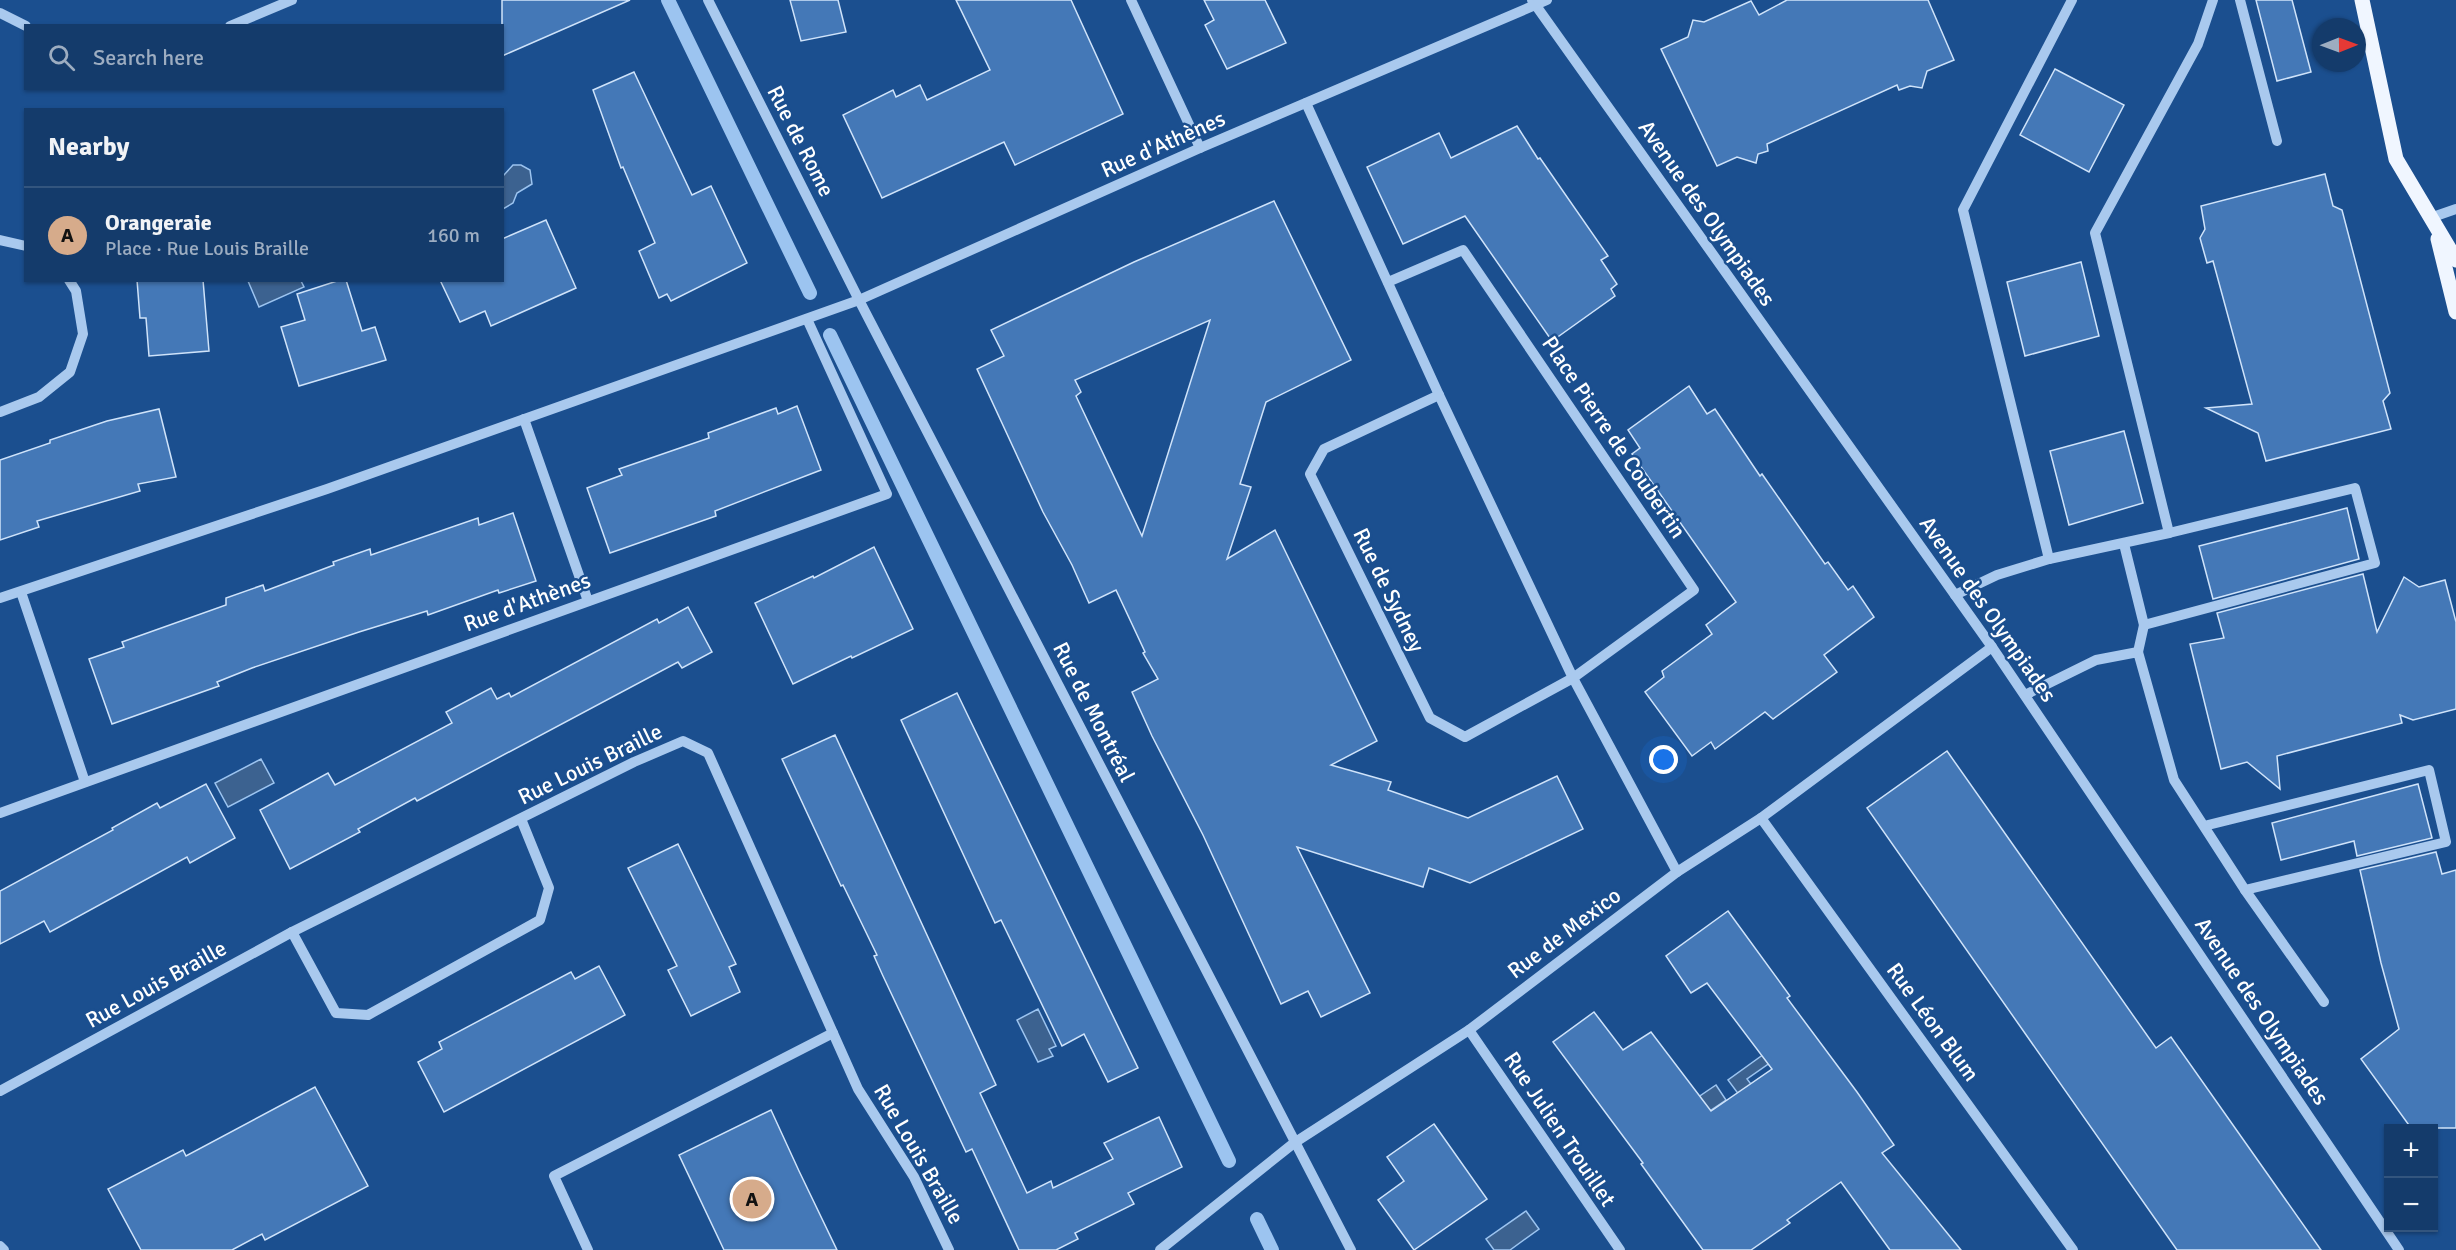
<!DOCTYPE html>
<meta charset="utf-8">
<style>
body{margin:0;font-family:Signika,sans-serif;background:#1d4271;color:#f1f3f6}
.controls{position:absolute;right:18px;bottom:18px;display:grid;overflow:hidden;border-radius:0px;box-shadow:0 2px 4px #0004}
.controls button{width:54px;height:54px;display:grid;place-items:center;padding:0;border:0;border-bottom:2px solid #33557e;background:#143b6b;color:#f1f3f6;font:30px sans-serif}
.compass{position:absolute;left:2312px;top:18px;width:54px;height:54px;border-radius:50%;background:#143b6b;box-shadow:0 2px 4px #0004;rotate:89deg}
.you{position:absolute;left:1664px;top:760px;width:21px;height:21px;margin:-15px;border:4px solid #fff;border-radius:50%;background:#1a73e8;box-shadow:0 0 0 9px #1a73e833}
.badge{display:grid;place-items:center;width:39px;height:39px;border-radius:50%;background:#d6ab8b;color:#111;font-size:20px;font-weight:700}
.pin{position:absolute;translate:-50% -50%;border:3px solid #fff;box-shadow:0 2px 6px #0006}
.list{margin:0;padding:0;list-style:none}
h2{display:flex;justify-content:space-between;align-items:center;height:78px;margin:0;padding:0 24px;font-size:26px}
h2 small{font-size:20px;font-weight:400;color:#9dadc1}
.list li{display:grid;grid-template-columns:39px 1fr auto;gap:18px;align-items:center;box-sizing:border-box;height:96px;padding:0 24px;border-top:2px solid #33557e}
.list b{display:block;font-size:22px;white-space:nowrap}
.list p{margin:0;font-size:20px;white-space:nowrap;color:#9dadc1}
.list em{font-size:20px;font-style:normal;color:#9dadc1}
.icon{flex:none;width:33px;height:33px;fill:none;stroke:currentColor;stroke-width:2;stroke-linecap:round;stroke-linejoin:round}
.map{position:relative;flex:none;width:2456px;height:1250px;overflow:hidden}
.search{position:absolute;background:#143b6b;box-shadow:0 2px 4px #0004;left:24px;top:24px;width:480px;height:66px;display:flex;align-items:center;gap:15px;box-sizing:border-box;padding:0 21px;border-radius:0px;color:#9dadc1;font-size:22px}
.panel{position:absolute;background:#143b6b;box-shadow:0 2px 4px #0004;left:24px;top:108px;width:480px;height:174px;border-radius:0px}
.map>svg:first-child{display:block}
.water{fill:#3c6290;stroke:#9cc4f0;stroke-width:1.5}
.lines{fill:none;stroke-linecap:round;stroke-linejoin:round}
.stream{stroke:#9cc4f0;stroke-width:14}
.building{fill:#4478b7;stroke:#cfe3fa;stroke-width:1.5;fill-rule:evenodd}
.minor{stroke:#a9c9ee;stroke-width:10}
.major{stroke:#f0f6ff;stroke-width:15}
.labels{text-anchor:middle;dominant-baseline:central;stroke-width:5;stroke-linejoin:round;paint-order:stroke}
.street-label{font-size:22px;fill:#fff;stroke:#1b4f8f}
</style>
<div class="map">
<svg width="2456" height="1250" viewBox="0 0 2456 1250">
<rect width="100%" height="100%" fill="#1b4f8f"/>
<!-- water -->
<g class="water">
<path d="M513,165H521L530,170L532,184L517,193L513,203L503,209V176Z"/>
<path d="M248,281H301L304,287L259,307Z"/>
<path d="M261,759L274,783L228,807L215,783Z"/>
<path d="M1038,1009L1056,1046L1049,1049L1053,1056L1038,1062L1017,1020Z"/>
<path d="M1778,1044L1784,1053L1747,1079L1764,1101L1751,1111L1728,1080Z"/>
<path d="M1716,1085L1726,1100L1674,1135L1663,1121Z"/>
<path d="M1526,1211L1539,1229L1510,1250H1494L1486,1239Z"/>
</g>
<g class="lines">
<!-- stream -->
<g class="stream">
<path d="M668,0L810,293"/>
<path d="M830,335L1229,1161"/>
<path d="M1257,1219L1272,1250"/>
</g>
</g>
<!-- building -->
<g class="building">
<path d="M502,0H630L502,56Z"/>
<path d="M790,0H838L846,32L801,41Z"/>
<path d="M956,0H1071L1123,114L1015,165L1004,142L882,198L843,115L893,90L896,97L920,85L927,100L990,70Z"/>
<path d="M1204,0H1265L1286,43L1227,69L1205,25L1214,20Z"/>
<path d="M1787,0H1928L1954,60L1927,71L1922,88L1910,86L1899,90L1897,85L1767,144L1768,151L1758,154L1756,163L1737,157L1717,166L1661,49L1688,37L1693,20L1704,22L1751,1L1759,15Z"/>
<path d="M2256,0H2292L2311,72L2277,81Z"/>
<path d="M2055,69L2124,105L2089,172L2020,135Z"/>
<path d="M634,72L692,195L711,186L747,263L671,301L667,294L659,298L639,251L655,243L623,167L621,168L593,90Z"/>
<path d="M1517,126L1538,159L1540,158L1608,256L1601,260L1617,284L1611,289L1615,296L1552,341L1465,216L1403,244L1367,167L1439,133L1451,158Z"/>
<path d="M2325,174L2333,206L2342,210L2390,393L2383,401L2391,429L2266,461L2258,433L2206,408L2252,404L2213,261L2207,263L2200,238L2205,229L2201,206Z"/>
<path d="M1274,201L1351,360L1266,402L1240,484L1251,487L1227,559L1275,530L1377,741L1331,765L1391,782L1388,790L1468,818L1557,776L1583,829L1470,883L1429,868L1423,887L1297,847L1370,993L1321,1017L1308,991L1281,1004L1203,835L1152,736L1132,692L1158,679L1143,653L1145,652L1116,590L1089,603L1072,565L1043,512L977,369L1004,356L991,330L1134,262ZM1210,320L1142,536L1076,396L1081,392L1075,380Z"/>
<path d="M546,220L576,288L491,326L485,311L460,322L440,280H502V239Z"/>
<path d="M2081,262L2099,336L2025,356L2007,282Z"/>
<path d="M137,280H203L209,351L149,356L146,318H140Z"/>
<path d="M340,280H346L362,331L375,327L386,360L299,386L281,327L305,320L297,294Z"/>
<path d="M1689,386L1707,414L1715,409L1760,476L1762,474L1825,564L1828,562L1848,590L1853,586L1874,617L1824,655L1837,672L1773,719L1765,712L1715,749L1711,742L1692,756L1645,692L1664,677L1662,671L1712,634L1706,625L1736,602L1632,454L1640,448L1628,430Z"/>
<path d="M797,406L821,470L715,511L716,516L610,553L587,488L622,475L619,469L709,438L708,433L776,408L778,414Z"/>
<path d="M159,409L176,477L138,484L140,491L37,521L39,527L0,540V460L50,443V440L107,421Z"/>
<path d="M2124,431L2143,503L2069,525L2050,451Z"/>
<path d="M2347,508L2359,559L2213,599L2199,546Z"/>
<path d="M513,513L536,581L499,593L498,590L428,615L427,611L359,632L252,668L217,682L219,686L112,724L89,659L124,647L122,642L226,605V598L263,585L265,591L334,565L333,562L370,549L371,555L478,518L479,525Z"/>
<path d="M874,547L913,629L852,658L851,656L793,684L755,603L813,576L814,578Z"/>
<path d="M2363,574L2377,632L2404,577L2419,587L2445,580L2456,622V709L2413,720L2400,715L2402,723L2277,756L2280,789L2247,762L2221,769L2190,644L2224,638L2217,613Z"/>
<path d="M688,607L712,652L682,668L678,662L417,801L415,798L358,829L360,832L290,869L260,810L328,773L335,785L452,723L446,712L491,688L497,699L509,693L511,697L657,619L659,623Z"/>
<path d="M957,693L1138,1068L1108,1082L1084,1034L1062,1046L1001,920L995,923L901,720Z"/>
<path d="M835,735L996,1085L980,1093L1027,1193L1051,1181L1053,1188L1113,1159L1104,1143L1159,1117L1182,1167L1128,1193L1134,1204L1075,1233L1078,1239L1056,1250H1019L972,1149L966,1152L883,976L874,956L877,955L843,885L841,886L782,759Z"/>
<path d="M1947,751L2156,1048L2171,1037L2321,1250H2177L1867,808Z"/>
<path d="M206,784L235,838L190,863L187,857L50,932L44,921L0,944V891L113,830L112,828L157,803L160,808Z"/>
<path d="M2418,784L2432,838L2357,856L2354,841L2281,860L2272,823Z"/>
<path d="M678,844L736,964L729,967L740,992L691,1016L668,970L677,966L628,868Z"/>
<path d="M2436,852L2442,874L2456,870V1128H2411L2361,1059L2399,1029L2381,963L2360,870Z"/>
<path d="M1728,911L1790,996L1787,998L1857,1092L1894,1145L1882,1153L1961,1250H1890L1841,1182L1787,1220L1790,1223L1751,1250H1703L1641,1164L1643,1163L1553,1042L1594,1012L1623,1050L1651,1032L1711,1111L1772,1069L1707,983L1691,993L1666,956Z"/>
<path d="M599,966L625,1015L444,1112L418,1062L442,1049L439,1042L571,972L575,979Z"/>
<path d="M315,1087L368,1186L265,1240L262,1234L232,1250H141L108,1189L183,1150L186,1156Z"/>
<path d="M771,1110L799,1171L837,1250H724L679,1155Z"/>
<path d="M1434,1124L1487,1199L1414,1250L1378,1200L1404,1181L1387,1157Z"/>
</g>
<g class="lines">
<!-- minor -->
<g class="minor">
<path d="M708,0L859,300L1351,1250"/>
<path d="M1131,0L1200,148"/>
<path d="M1532,0L1992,647L2399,1250"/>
<path d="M2240,0L2277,141"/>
<path d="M0,13L26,26"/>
<path d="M230,26L292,0"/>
<path d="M1306,103L1439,395L1573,678L1677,872"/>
<path d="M2430,218L2456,209"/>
<path d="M0,240L26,246"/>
<path d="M1388,282L1463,250L1694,590L1573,678L1465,737L1430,718L1310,474L1324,449L1439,395"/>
<path d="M0,412L39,397L70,372L83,334L76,291L69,280"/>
<path d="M524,419L588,601"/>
<path d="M2124,544L2144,625L2375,563L2355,488L2169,533"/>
<path d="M2049,559L2169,533L2095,233L2198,44L2213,0"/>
<path d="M21,592L85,782"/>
<path d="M1955,595L1997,575L2049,559L1963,210L2072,0"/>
<path d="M0,598L327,489L859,300L1200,148L1547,0"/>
<path d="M2138,652L2144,625"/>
<path d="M2025,695L2096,660L2138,652L2174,780L2245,890L2446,842L2429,770L2204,826"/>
<path d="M0,813L887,494L807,319"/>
<path d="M1761,818L2073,1250"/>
<path d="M2245,890L2324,1002"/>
<path d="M292,932L336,1013L368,1015L540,920L549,888L521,819"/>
<path d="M1469,1030L1620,1250"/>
<path d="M0,1091L292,932L634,762L683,741L708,753L858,1089L914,1177L949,1250"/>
<path d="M0,1246L4,1250"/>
<path d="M588,1250L554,1176L833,1033"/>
<path d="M1160,1250L1294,1143L1469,1030L1677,872L1761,818L1992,647"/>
</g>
<!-- major -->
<g class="major">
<path d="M2362,0L2396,159L2456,260"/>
<path d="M2438,239L2456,312"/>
</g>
</g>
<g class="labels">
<!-- street labels -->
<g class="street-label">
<text transform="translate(801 141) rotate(63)">Rue de Rome</text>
<text transform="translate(1163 144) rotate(-24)">Rue d'Athènes</text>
<text transform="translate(1707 213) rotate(55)">Avenue des Olympiades</text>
<text transform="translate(1614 437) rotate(56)">Place Pierre de Coubertin</text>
<text transform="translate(1389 590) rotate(64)">Rue de Sydney</text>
<text transform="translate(527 602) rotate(-20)">Rue d'Athènes</text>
<text transform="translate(1988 609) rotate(55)">Avenue des Olympiades</text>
<text transform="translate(1094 712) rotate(63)">Rue de Montréal</text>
<text transform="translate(590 764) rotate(-26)">Rue Louis Braille</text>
<text transform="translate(1564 933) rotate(-37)">Rue de Mexico</text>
<text transform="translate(156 984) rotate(-29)">Rue Louis Braille</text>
<text transform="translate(2262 1011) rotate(56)">Avenue des Olympiades</text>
<text transform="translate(1933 1022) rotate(54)">Rue Léon Blum</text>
<text transform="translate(1560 1129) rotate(56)">Rue Julien Trouillet</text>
<text transform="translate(919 1154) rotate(60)">Rue Louis Braille</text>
</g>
</g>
</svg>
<div class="controls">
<button>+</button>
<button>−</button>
</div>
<svg class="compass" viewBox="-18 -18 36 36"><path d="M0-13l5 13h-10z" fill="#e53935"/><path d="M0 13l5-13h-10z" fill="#9dadc1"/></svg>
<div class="you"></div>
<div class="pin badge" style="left:752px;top:1199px">A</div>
<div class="search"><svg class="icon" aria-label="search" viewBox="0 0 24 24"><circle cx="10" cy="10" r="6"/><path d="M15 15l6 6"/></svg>Search here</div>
<section class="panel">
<h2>Nearby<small></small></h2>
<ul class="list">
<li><span class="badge">A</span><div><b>Orangeraie</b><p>Place · Rue Louis Braille</p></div><em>160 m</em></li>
</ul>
</section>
</div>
